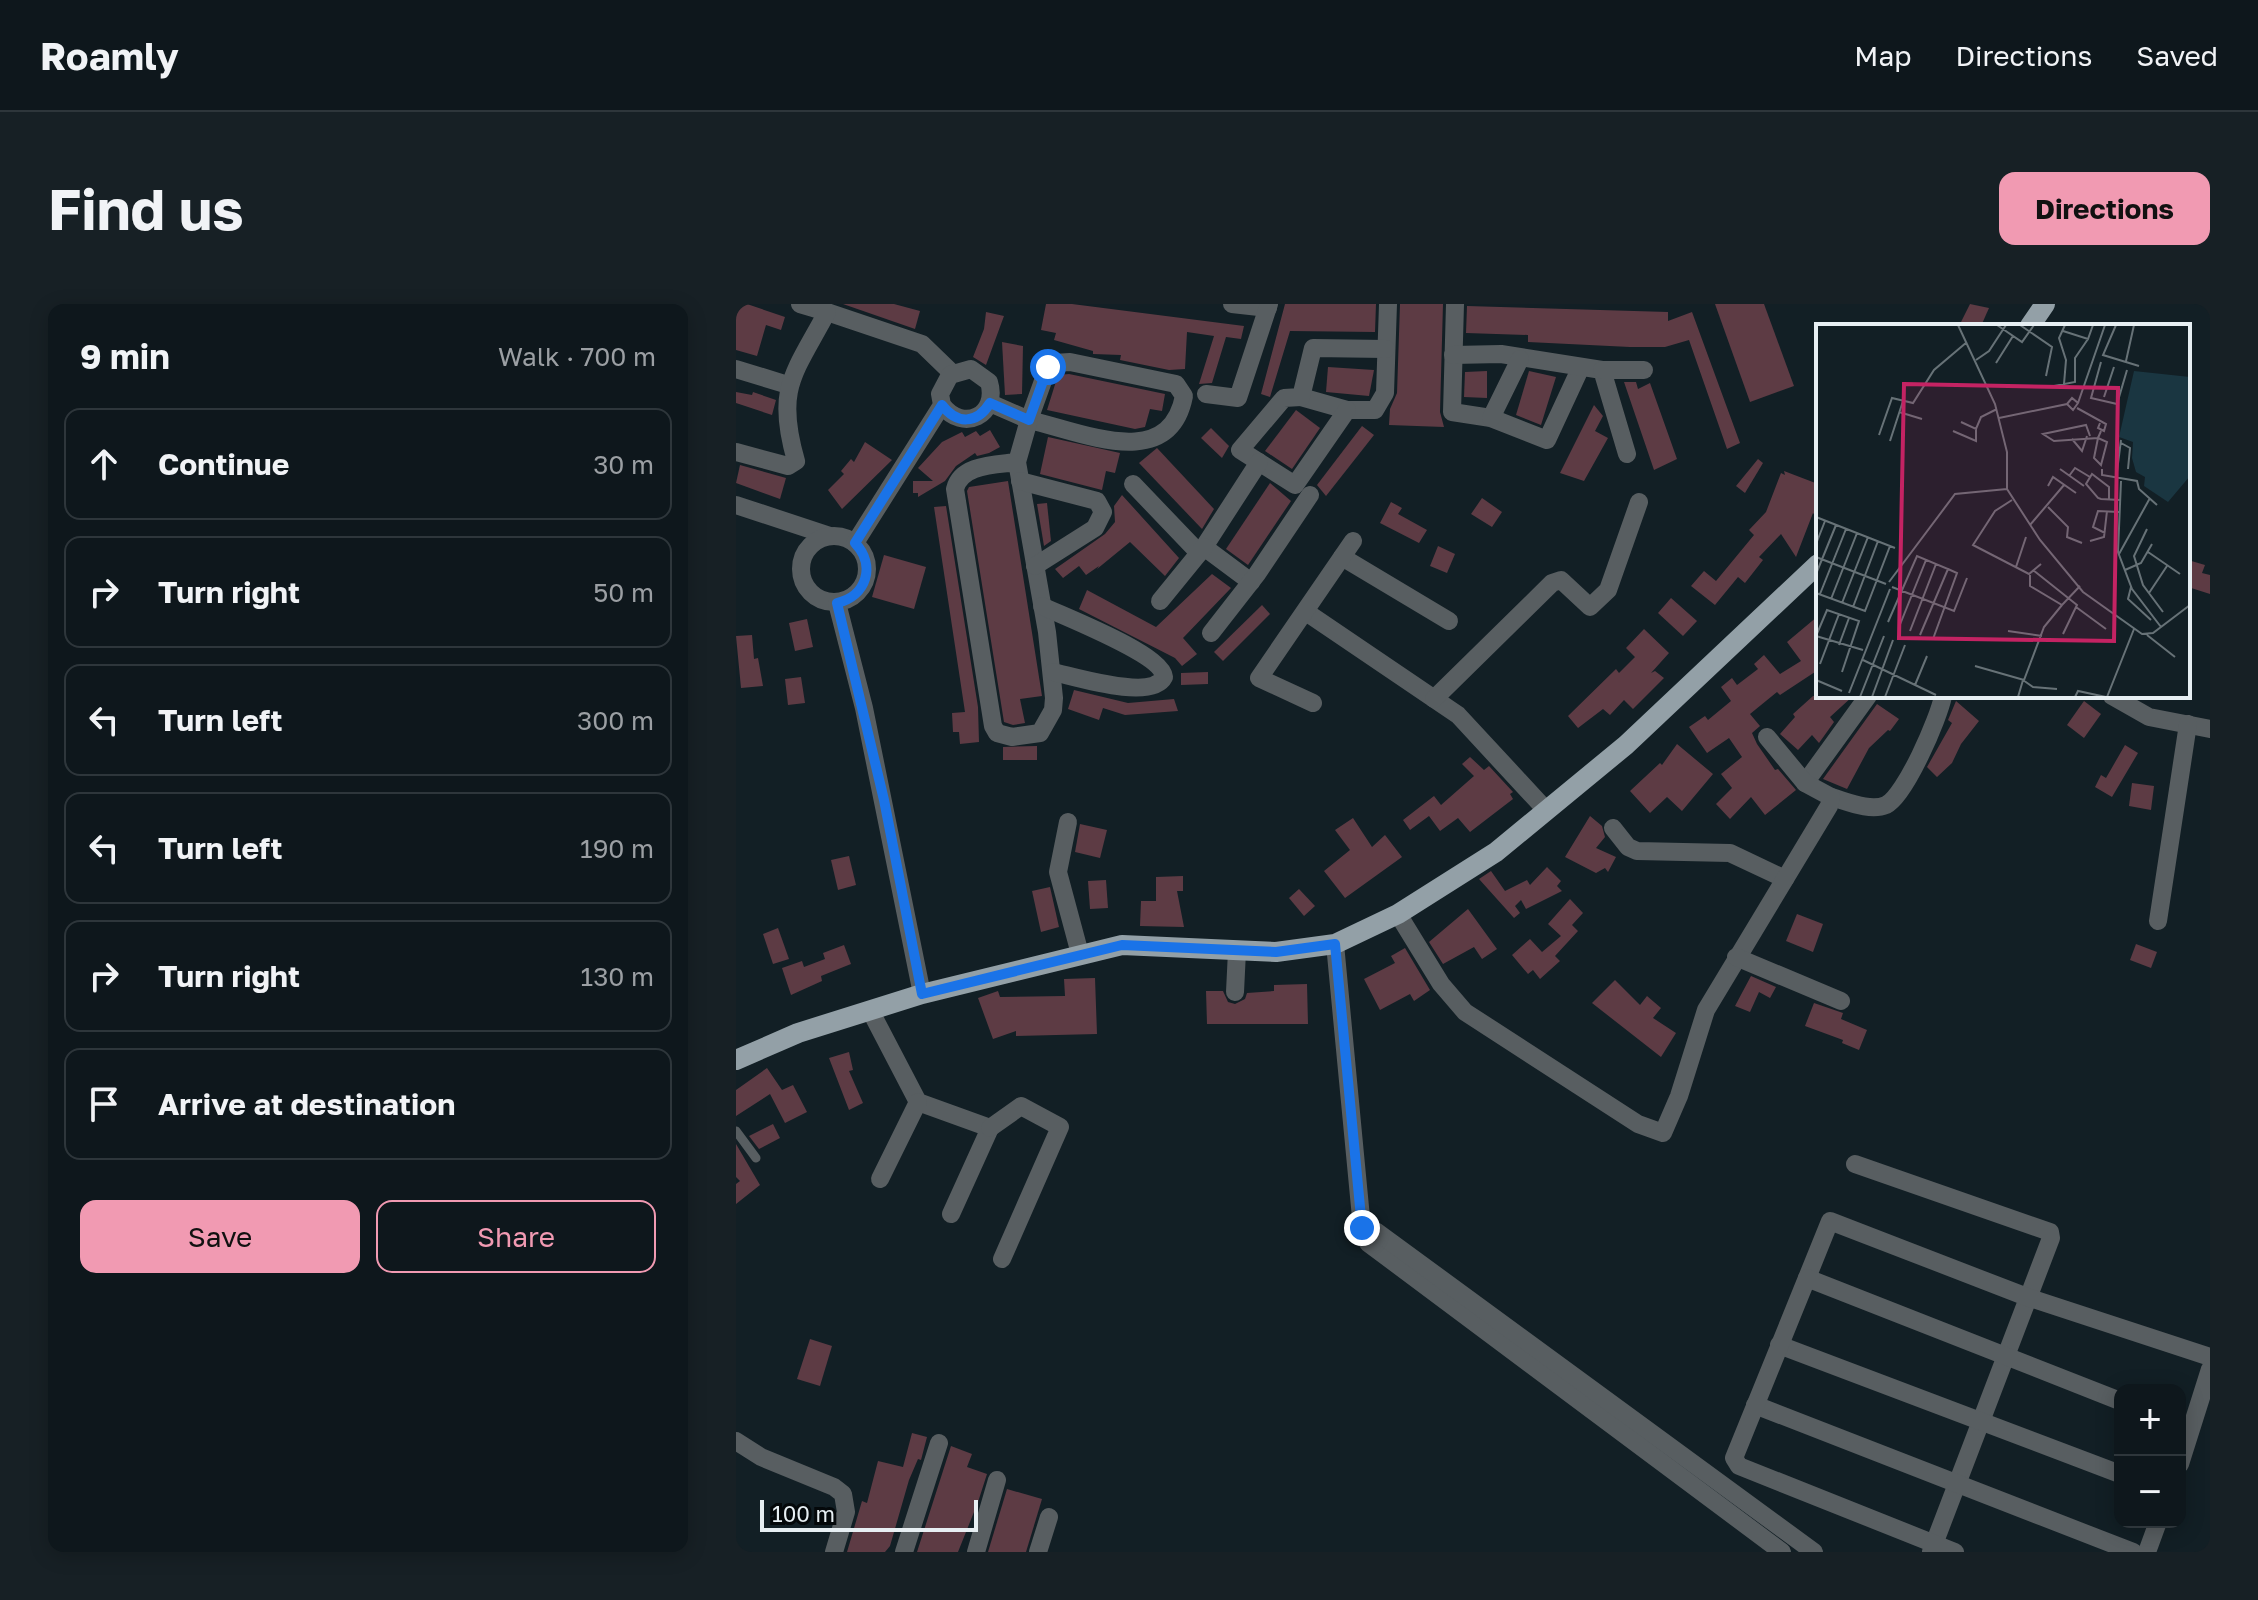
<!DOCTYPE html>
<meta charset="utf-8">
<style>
body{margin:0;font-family:"Golos Text",sans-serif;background:#172025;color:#f1f3f6}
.controls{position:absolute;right:24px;bottom:24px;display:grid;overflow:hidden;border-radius:16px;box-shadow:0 4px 20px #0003}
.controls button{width:72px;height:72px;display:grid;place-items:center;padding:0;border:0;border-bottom:2px solid #2e363b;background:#0e171c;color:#f1f3f6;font:40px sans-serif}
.scale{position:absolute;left:24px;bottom:20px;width:218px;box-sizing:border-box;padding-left:8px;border:4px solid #e7eff3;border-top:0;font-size:22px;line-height:28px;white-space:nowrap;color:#e7eff3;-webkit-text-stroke:6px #04080a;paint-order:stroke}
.stop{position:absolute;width:24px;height:24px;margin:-18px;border:6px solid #1a73e8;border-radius:50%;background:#fff}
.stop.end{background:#1a73e8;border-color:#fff;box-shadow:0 2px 8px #0008}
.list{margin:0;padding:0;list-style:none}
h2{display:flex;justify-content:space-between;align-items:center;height:104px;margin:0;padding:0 32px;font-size:34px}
h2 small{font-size:26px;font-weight:400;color:#9b9fa3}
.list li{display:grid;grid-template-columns:52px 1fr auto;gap:24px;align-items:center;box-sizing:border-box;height:112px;margin:0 16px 16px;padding:0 16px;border:2px solid #2e363b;border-radius:16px}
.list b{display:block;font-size:30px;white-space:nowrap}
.list em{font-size:26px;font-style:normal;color:#9b9fa3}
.actions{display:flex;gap:16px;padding:24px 32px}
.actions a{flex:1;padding:18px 0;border:2px solid #f19ab2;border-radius:16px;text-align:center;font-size:28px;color:#f19ab2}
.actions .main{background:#f19ab2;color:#111}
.icon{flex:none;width:44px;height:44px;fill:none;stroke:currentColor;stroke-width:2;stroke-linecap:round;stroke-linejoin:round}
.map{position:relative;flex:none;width:1474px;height:1248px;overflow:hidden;border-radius:16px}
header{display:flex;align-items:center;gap:48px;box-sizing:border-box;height:112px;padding:0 40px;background:#0e171c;border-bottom:2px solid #2e363b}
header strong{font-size:38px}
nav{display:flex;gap:44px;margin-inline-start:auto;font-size:28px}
.intro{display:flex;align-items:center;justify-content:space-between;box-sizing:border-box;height:192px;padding:0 48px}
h1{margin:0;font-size:56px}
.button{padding:20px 36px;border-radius:16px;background:#f19ab2;color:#111;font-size:28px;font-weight:700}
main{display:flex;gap:48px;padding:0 48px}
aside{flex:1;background:#0e171c;border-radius:16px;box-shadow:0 4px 20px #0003}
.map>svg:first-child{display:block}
.building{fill:#5d3b44}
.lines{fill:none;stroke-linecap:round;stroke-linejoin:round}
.service{stroke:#585e61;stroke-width:9}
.minor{stroke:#585e61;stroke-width:18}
.primary{stroke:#93a0a7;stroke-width:20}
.route{stroke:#1a73e8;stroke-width:10}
.inset-road{fill:none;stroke:#677277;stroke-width:2}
.view{fill:#c42363;fill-opacity:0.15;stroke:#c42363;stroke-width:4}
.inset-edge{fill:none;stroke:#e7eff3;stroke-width:4}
</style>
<header>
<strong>Roamly</strong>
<nav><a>Map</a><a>Directions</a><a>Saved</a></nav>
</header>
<div class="intro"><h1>Find us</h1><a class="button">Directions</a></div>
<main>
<aside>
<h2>9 min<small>Walk · 700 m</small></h2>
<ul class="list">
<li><svg class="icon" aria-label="ahead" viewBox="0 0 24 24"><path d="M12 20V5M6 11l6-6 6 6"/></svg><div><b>Continue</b></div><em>30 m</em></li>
<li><svg class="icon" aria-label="right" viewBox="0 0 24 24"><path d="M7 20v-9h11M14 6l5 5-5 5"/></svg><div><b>Turn right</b></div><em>50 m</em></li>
<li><svg class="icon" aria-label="left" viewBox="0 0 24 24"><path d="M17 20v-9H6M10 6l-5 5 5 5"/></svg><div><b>Turn left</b></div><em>300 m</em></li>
<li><svg class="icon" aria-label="left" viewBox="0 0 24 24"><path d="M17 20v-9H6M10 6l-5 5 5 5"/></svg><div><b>Turn left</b></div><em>190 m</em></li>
<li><svg class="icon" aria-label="right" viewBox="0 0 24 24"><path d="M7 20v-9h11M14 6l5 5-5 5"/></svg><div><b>Turn right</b></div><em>130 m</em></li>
<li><svg class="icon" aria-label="arrive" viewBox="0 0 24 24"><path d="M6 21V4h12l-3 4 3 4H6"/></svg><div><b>Arrive at destination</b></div></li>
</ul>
<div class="actions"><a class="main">Save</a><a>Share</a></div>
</aside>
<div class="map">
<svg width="1474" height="1248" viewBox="0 0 1474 1248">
<rect width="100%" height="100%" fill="#121f25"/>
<!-- building -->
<g class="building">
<path d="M0,0H11L49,13L45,26L30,21L21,52L0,46Z"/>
<path d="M107,0H158L184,7L179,25Z"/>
<path d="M310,0H336L508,22L505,35L490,33L476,79L463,80L478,32L451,28L449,65L433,66L384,56L385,51L357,50V47L318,36L320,29L305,26Z"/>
<path d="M549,0H640L639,28L554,27L534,93L525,90Z"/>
<path d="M664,0H707L704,108L708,123L653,121L654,105L661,89Z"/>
<path d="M979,0H1028L1058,82L1014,98Z"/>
<path d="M1234,0L1253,4L1245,22H1223Z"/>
<path d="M731,2L932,8V17L956,8L1004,139L991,145L953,36L929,43H894L792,38V31L730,29Z"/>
<path d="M250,8L268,12L250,61L237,53L248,25Z"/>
<path d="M266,38L287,42L286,90L269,91Z"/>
<path d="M592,63L638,66L633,92L590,88Z"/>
<path d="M751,67V94L728,93L729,68Z"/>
<path d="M793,67L820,73L805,121L780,111Z"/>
<path d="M333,70L429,90L426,107L414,105L409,123L399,125L311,106L322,71Z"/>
<path d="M888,78H900L902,85L914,79L941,155L918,166Z"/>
<path d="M0,88L16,91L17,88L40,96L36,111L0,99Z"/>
<path d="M858,101L867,112L859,127L872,134L848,177L824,169Z"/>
<path d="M560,106L584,124L556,165L529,147Z"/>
<path d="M626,122L638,131L590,192L581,181Z"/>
<path d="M475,124L493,142L486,154L465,134Z"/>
<path d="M254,126L264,143L253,149L241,152L239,149L220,162L209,177L182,193V189H177V177H197L182,164L206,138L226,128L229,133L240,127L244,132Z"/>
<path d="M312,133L384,149L379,169L370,167L366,186L304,170Z"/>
<path d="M129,138L156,156L106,205L92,186L108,170L105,167L115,155L118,158Z"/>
<path d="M421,144L478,205L466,225L403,159Z"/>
<path d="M1022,155L1027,159L1009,189L1000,182Z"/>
<path d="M4,161L50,174L44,195L0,179Z"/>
<path d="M1048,167L1082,180V215L1077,209L1060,253L1045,230L1023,253L1027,256L1009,279L1002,273L979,301L955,282L968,267L980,277L1018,231L1013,226L1030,208L1045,169L1049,171Z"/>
<path d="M272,177L306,392L284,395L289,419L277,421L268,418L231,187L233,183Z"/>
<path d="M534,179L555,197L512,261L490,245Z"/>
<path d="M386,191L443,254L429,272L394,238L361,265L363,262L350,271L343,262L327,274L319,265L369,230L379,218L378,202Z"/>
<path d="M746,194L766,208L756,223L735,210Z"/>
<path d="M655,198L666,204L662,210L691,226L683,239L644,219Z"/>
<path d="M311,199L315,237L308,242L301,200Z"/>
<path d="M210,202L242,403L243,438L224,440L223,428H217L216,409L229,408L198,203Z"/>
<path d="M702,242L719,250L711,269L694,262Z"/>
<path d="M148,251L190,263L178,305L136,293Z"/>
<path d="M1452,256L1469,261L1466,269L1474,271V290L1452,283Z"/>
<path d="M476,270L495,284L447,334L461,350L446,362L439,354L343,305L351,286L420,323Z"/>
<path d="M935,294L961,317L947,332L922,309Z"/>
<path d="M526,301L534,310L487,357L478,348Z"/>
<path d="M1082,312V366L1044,391L1041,388L1014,410L1024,422L1016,429L1021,440L1039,466L1042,465L1060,486L1029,511L1015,493L994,515L980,500L996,484L985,470L1006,453L993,434L971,449L953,423L969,412L972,416L995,397L985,383L996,374L1001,381L1022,365L1018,360L1028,351L1044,370L1065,357L1051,338Z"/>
<path d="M71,315L77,343L59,347L53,319Z"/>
<path d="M908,325L933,349L915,369L919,367L928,374L897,405L888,396L874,411L867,405L842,424L832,412L880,365L883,369L899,353L890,344Z"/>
<path d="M16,331L18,355L22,354L27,382L5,384L0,332Z"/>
<path d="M472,368V380L445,381V369Z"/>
<path d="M65,373L69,399L52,401L49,375Z"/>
<path d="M338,386L392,399L438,395L442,407L389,411L367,404L363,416L332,405Z"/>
<path d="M1077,392H1117L1094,413L1098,418L1083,439L1076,431L1062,446L1044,430L1059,413L1057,410Z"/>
<path d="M1220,397L1243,417L1225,440L1216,459L1201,473L1191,463L1216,419L1212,416Z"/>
<path d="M1348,397L1365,410L1348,434L1331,421Z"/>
<path d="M1141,400L1163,415L1154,427L1152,426L1133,444L1111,485L1087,475Z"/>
<path d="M941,440L977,470L946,507L931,493L914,509L894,487L924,459L926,461Z"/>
<path d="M1389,441L1402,449L1376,493L1359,483L1365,471L1370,474Z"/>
<path d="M301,442V456H267V443Z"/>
<path d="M734,453L748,466L753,462L777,488L774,490L777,495L734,528L722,514L704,527L693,512L674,526L667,516L698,492L705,501L738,472L726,460Z"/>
<path d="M1396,479L1418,482L1415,506L1393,502Z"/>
<path d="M854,512L866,522L869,533L860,544L880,553L872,568L869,564L860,569L829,553Z"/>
<path d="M617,514L636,543L649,531L666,553L609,594L588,567L614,546L599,526Z"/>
<path d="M344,520L371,526L364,554L339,548Z"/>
<path d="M113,552L120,581L102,586L95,556Z"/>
<path d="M811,563L825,577L821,582L826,587L790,605L785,596L779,602L784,609L778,614L743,575L755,567L769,587L791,576L794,581Z"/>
<path d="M447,572V587H441L448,623L404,622L405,597H420V573Z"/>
<path d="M370,576L372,604L354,605L352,577Z"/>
<path d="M314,583L323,623L305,628L296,587Z"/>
<path d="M563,585L579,602L568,612L553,594Z"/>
<path d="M834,595L847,609L836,621L842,627L819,652L824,657L804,675L797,666L792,670L776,651L794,635L806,648L825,632L812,620Z"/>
<path d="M732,605L761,645L746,655L738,643L707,660L693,638Z"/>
<path d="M1061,610L1087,620L1077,648L1050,637Z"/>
<path d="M42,624L53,655L37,660L27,630Z"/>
<path d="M1400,640L1421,648L1415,664L1394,656Z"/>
<path d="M108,641L115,660L85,672L86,677L55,691L46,664L66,657L68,663L89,655L87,649Z"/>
<path d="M669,644L694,686L678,697L674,690L644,706L628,675L659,659L655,652Z"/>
<path d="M1015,672L1040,683L1034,694L1023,688L1014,708L999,702Z"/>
<path d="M359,674L361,730L280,732V727L257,735L242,694L262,687L264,693L329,692L328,675Z"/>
<path d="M879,676L904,701L911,692L925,704L917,714L940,729L925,753L856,699Z"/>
<path d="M571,680L572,720H471L470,687H487L492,698L499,700L509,695L511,689L538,687V681Z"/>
<path d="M1078,699L1107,709L1105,715L1131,726L1123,746L1106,739L1107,736L1069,722Z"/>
<path d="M113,748L117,766L113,767L127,799L113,806L93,754Z"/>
<path d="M31,764L46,786L57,781L71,808L49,819L34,790L0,812V786Z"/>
<path d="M37,820L44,834L23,845L13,832Z"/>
<path d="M0,840L24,881L0,900V880L4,877L0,873Z"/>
<path d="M74,1035L96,1042L84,1082L61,1075Z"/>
<path d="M176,1129L191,1133L185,1156L182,1155L173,1176L154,1242L149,1248H111L126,1197L131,1199L142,1157L167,1163Z"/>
<path d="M215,1142L236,1150L231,1163L251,1170L242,1198L222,1248H181Z"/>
<path d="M271,1185L306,1195L290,1248H252Z"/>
</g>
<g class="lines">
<!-- service -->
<path class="service" d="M0,827L20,854"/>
<!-- minor -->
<g class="minor">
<path d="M496,0L532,4"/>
<path d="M719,0L716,108L755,114L811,136L844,65"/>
<path d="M91,8L186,40L216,69"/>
<path d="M717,51L765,50L866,66L891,150"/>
<path d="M334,58L440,80L448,92C433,169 346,128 293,116L312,63L318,59Z"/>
<path d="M0,65L52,81"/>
<path d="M866,66H908"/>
<path d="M470,90L502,94L533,0"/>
<path d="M565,93L611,106H639L649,89L652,0"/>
<path d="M254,99L293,116L281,158L311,328L318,394L317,406L304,429L276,433L261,429L257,422L219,185C225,160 260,161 281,158"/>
<path d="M611,106L559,181L504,146L548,94L565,93L577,44L650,45"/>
<path d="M755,114L784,55"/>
<path d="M0,148L52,162L60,157C39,84 58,70 91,8L64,0"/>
<path d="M284,177L361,197L367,208L359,224L299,262"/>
<path d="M397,180L463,249"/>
<path d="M0,201L94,232"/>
<circle cx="98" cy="265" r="33"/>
<path d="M119,239L206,101L204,90L214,71L235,65L253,78C263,111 227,129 206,101"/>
<path d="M606,253L713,317"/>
<path d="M515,278L468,243L523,158"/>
<path d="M424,297L468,243"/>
<path d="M101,299L128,404L186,690"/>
<path d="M306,302C329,313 426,350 428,373C416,397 340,373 317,368"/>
<path d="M570,308L722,411L810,506"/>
<path d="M475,329L521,270L574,191"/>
<path d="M1376,392L1413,413L1474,425"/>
<path d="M698,395L816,279L825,276L854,303L872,286L903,198"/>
<path d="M577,399L523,374L617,237"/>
<path d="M1069,479L1132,392"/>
<path d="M1095,493C1110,497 1134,508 1150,501C1169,492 1203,414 1207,392"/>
<path d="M332,518L322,568L344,650"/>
<path d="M877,524L892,543L901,547L994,549L1049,575"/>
<path d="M662,610L705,680L729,708L902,820L927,829L943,792L970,706L1093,502L1095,493L1069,479L1031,433"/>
<path d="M1422,617L1452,420"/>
<path d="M599,640L626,924L632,939L1046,1248"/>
<path d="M1000,653L1105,697"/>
<path d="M499,688L501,647"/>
<path d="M134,706L182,798L254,824L215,910"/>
<path d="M254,824L285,802L324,823L266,955"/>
<path d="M1119,860L1314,928L1315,934L1195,1248"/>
<path d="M144,875L182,798"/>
<path d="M626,924L641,928L1078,1248"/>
<path d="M1071,974L1094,917L1291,993L1474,1053"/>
<path d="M1043,1041L1384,1170"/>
<path d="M1019,1101L1397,1248"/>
<path d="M0,1137L25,1153L98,1183L107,1190L110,1208L98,1248"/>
<path d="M1444,1160L1474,1065"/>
<path d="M168,1248L203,1139"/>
<path d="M240,1248L261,1176"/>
<path d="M302,1248L313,1213"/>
<path d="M1219,1248L1003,1162L998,1154L1071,974L1384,1097"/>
<path d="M1411,1248L1422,1218"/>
</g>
<!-- primary -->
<g class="primary">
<path d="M1294,22L1309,0"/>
<path d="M0,756L62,729L186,690L386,641L540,648L599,640L662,610L760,548L890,441L1082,260"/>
</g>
</g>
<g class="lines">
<!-- route -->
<path class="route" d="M312,63L293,116L254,99C241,120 221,121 206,101L119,239C140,261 131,292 101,299L148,496L186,690L386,641L540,648L599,640L626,924"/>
</g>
<!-- overview -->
<g transform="translate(1080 20)">
<rect width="374" height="374" fill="#121f25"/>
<path d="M318,47L374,53V152L352,178L328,162L329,153L320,148L316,134L317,118L303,113Z" fill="#1a3641"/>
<path class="inset-road" d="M142,1L179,80L191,128V165L224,216L267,268L326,310L337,309L374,281M181,1L206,18L218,1M204,1L236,23L230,52M300,1L287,31L323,42M247,7L272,15L277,1M160,36L173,27L190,1M310,37L318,1M285,38L275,74L301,80L311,46M180,39L197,12M248,60L250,36L243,14L249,1M238,62L259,58V34L272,15M288,73L298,43M262,79L289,1M261,84L290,100L288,107L282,104L284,99M83,88L106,95M183,94L251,80L256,74L262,79L257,86L251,80M145,98L160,105L165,93L181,85M137,107L160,117V105M63,111L76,74L97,79L118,46L151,18M274,112L270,101L227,110L238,117L282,114L285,107M282,114L291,118L285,141L278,134ZM256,115L266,127L271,112M74,117L87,77M305,119L314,124L312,145M244,145L268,162M286,145V151L321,157L323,165L341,181M253,152L259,144L274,153M300,155L305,116M305,157L302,228L316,265L345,303M232,162L237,153L260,169M196,176L179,187L157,221L213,250L225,240M293,176V163L276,150L270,160L282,174L285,175L304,176M232,183L252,203L251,213L266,219M0,193L79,224M214,201L248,161M331,205L318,232L327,261L347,288M289,209L277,203L282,187L303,188M274,217L288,213L291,187M0,220L9,197M332,228L364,250M303,230L334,174M0,233L70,260M200,243L210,213M217,246L261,281L247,310M309,246L325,239L336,220M0,250L20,201M214,251V262L246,281L264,262M73,258L139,170L191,165M76,263L138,287L151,254M315,263L312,275L335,296M0,269L49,287L74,222M333,269L351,242M4,270L30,205M15,275L41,209M26,279L52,213M37,283L62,217M260,283L290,305M72,298L101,232L132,245L104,311M83,303L110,236M94,307L120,240M192,307L226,312M331,311L359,333M0,312L11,286L43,297L26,348M0,312L47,326M117,315L141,249L132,245M23,321L33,294M47,336L120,371M4,340L23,290M159,342L208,356L228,303L246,281M0,356L26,367M99,361L111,332M33,369L74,265M44,373L68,312M56,373L77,316M69,373L89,321M202,373L207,356L217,363L241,365M259,373L262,367L290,373M291,373L318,305"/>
<path class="view" d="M88,60L302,64L298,317L83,314Z"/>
<rect width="374" height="374" class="inset-edge"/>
</g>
</svg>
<div class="controls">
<button>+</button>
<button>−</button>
</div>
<div class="scale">100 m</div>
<div class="stop" style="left:312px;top:63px"></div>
<div class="stop end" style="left:626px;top:924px"></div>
</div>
</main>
